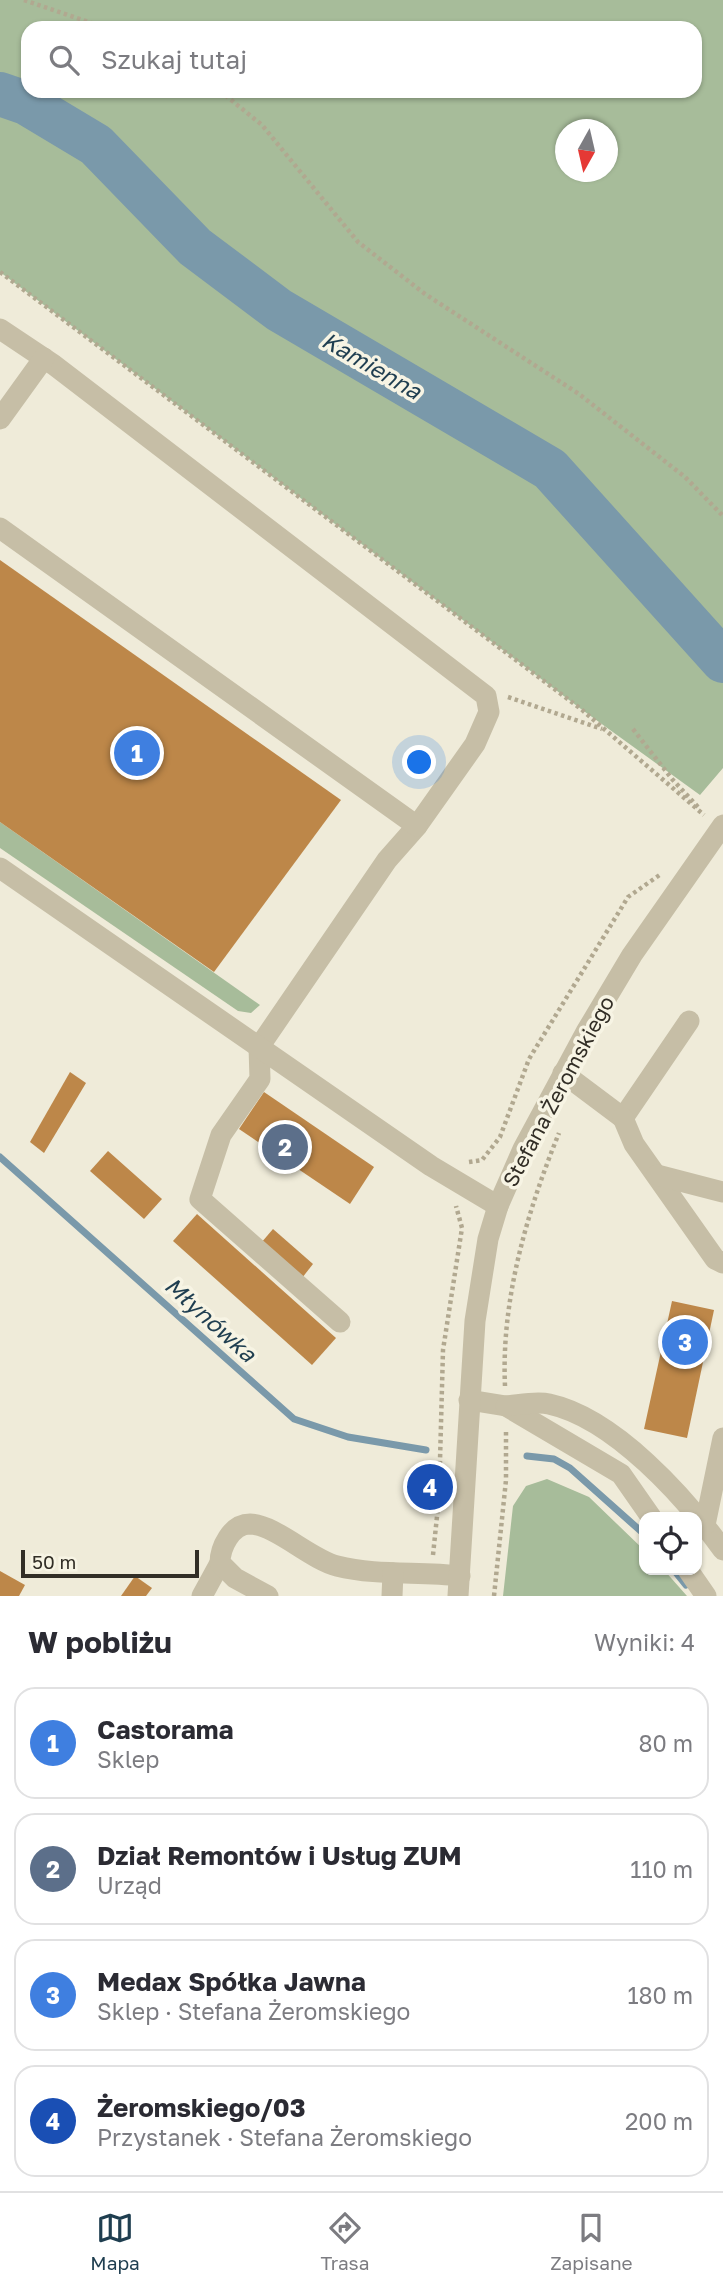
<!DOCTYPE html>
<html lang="pl">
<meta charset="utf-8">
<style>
body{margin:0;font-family:"Golos Text",sans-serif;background:#f7f7f7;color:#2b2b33}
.controls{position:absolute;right:21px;bottom:21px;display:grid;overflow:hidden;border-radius:14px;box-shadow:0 2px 5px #0004}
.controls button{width:63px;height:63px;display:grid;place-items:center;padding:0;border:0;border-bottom:2px solid #e1e1e2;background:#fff;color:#2b2b33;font:35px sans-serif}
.compass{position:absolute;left:555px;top:119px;width:63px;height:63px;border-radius:50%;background:#fff;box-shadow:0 2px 5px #0004;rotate:188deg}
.scale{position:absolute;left:21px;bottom:18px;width:178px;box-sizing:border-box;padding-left:7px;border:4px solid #322e26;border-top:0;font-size:19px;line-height:24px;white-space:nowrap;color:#322e26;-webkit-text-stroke:5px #f7f4e4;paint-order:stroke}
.you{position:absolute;left:420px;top:763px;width:24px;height:24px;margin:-18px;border:5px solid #fff;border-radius:50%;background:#1a73e8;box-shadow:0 0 0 10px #1a73e833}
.badge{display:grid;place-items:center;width:46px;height:46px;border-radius:50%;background:#1f3e50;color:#fff;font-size:23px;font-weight:700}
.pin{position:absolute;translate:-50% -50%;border:4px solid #fff;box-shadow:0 2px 7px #0006}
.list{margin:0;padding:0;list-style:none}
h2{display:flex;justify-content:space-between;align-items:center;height:91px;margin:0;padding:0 28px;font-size:30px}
h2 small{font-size:23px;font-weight:400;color:#7c7c81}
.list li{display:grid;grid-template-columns:46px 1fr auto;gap:21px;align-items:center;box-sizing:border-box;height:112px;margin:0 14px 14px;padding:0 14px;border:2px solid #e1e1e2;border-radius:21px}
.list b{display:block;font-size:26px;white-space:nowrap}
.list p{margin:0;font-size:23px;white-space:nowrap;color:#7c7c81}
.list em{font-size:23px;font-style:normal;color:#7c7c81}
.icon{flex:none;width:38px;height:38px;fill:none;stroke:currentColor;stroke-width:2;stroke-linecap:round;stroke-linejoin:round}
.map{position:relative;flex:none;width:723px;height:1596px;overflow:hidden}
.search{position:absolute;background:#fff;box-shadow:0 2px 5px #0004;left:21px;right:21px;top:21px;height:77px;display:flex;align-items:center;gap:18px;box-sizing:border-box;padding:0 24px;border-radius:21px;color:#7c7c81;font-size:26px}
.sheet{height:595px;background:#fff}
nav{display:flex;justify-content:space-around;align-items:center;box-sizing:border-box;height:98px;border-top:2px solid #e1e1e2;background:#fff;font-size:19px;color:#7c7c81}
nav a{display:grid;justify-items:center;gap:4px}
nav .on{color:#1f3e50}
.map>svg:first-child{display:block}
.green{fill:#a7bc9a;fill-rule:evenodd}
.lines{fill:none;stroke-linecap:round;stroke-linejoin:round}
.stream{stroke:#7a99aa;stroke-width:7}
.river{stroke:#7a99aa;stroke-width:44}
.building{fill:#bd8749}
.path{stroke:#b1a890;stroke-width:4.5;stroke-dasharray:3.5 3.5;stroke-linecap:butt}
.minor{stroke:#c6bea6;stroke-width:21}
.labels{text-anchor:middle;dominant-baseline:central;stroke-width:7;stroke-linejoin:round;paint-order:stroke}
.street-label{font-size:21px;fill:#322e26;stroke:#f7f4e4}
.water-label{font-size:23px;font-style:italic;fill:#1f3e50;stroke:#f7f4e4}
</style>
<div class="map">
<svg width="723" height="1596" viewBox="0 0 723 1596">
<rect width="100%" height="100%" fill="#efebd9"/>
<!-- green -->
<g class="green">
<path d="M0,0H723V768L700,795L581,709L0,272ZM28,28H695V91H28ZM566,130H608V172H566Z"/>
<path d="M0,822L260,1005L251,1013L238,1011L0,848Z"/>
<path d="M547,1479L589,1497L644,1550V1570H664L687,1596H503L513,1506L526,1486Z"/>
</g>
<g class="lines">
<!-- stream -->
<g class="stream">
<path d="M0,1157L294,1419L348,1437L426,1450"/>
<path d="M527,1456L554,1459L570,1468L644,1534"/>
<path d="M674,1570L686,1585"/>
</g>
<!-- river -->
<path class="river" d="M0,94L26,103L96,145L195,247L279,310L550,469L723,661"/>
</g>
<!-- building -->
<g class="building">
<path d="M0,560L341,800L214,972L0,822Z"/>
<path d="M70,1072L86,1083L44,1153L30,1142Z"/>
<path d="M264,1092L374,1167L350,1204L239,1129Z"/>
<path d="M108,1151L162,1199L144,1219L90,1171Z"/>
<path d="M197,1214L336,1338L312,1365L173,1241Z"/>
<path d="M273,1229L313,1264L302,1278L261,1243Z"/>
<path d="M672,1301L714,1310L687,1438L644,1429Z"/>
<path d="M0,1571L25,1585L19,1596H0Z"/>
<path d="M135,1576L152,1588L146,1596H121Z"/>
</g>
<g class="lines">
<!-- path -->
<g class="path">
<path d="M24,0L106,28"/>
<path d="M220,91L262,125L358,242L425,294L579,394L685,477L723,516"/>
<path d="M0,272L581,709L704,815"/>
<path d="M508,697L602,729"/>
<path d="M633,729L672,779L698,807"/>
<path d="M469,1162L482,1160L500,1137L529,1059L628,897L661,874"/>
<path d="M505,1386C501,1300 527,1212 559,1133"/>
<path d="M433,1555L439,1497L443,1350L462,1228L456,1206"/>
<path d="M494,1596L506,1480V1430"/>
</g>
<!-- minor -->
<g class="minor">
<path d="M0,329L54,365L486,696L489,712L475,744L417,826L387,860L259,1047L260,1079L221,1135L200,1199L340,1322"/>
<path d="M0,419L44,358"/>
<path d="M0,528L417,826"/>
<path d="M0,868L431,1166L498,1206"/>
<path d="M563,1073L623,1118L689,1021"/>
<path d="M623,1118L634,1144L715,1259L723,1263"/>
<path d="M657,1175L723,1192"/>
<path d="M469,1400L506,1406L621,1474L651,1517"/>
<path d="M506,1406C519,1405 536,1401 549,1404C614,1418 685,1497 723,1550"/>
<path d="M705,1525L723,1438"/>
<path d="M688,1570L706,1596"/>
<path d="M202,1596L220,1563"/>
<path d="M268,1596L235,1578L220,1563C220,1548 231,1524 250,1524C276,1525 310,1559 337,1566C377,1576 419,1571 460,1576"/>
<path d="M392,1596L393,1573"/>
<path d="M458,1596L475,1321L488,1239L498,1206L523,1149L586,1032L632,955L723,825"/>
</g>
</g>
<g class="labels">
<!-- street labels -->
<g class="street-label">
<text transform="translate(558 1091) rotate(-62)">Stefana Żeromskiego</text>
</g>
<!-- water labels -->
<g class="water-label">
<text transform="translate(372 365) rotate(30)">Kamienna</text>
<text transform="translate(211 1319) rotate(42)">Młynówka</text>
</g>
</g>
</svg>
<div class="controls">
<button><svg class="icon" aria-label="locate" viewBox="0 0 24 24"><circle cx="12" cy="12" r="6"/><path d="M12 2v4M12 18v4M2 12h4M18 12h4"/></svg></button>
</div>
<svg class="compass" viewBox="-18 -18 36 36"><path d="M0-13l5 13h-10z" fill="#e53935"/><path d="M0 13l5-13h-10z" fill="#7c7c81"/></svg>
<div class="scale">50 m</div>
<div class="you"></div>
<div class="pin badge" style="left:137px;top:753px;background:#3f7fe0">1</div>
<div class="pin badge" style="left:285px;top:1147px;background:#5c6f8a">2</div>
<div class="pin badge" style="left:685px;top:1342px;background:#3f7fe0">3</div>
<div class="pin badge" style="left:430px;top:1487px;background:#1a4fb4">4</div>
<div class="search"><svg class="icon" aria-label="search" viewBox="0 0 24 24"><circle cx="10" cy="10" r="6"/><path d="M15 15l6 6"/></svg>Szukaj tutaj</div>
</div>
<section class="sheet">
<h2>W pobliżu<small>Wyniki: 4</small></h2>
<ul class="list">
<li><span class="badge" style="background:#3f7fe0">1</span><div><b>Castorama</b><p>Sklep</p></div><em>80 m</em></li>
<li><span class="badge" style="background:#5c6f8a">2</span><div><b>Dział Remontów i Usług ZUM</b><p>Urząd</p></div><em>110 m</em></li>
<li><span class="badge" style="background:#3f7fe0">3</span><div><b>Medax Spółka Jawna</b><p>Sklep · Stefana Żeromskiego</p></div><em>180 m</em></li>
<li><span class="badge" style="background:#1a4fb4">4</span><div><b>Żeromskiego/03</b><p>Przystanek · Stefana Żeromskiego</p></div><em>200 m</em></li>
</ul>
</section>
<nav>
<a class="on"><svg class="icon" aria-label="map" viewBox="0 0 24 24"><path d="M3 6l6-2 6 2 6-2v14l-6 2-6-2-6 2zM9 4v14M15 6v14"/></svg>Mapa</a>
<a><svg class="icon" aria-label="directions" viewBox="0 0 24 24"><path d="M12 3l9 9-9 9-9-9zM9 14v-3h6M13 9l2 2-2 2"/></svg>Trasa</a>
<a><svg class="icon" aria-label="saved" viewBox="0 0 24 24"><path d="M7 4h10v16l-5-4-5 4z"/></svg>Zapisane</a>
</nav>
